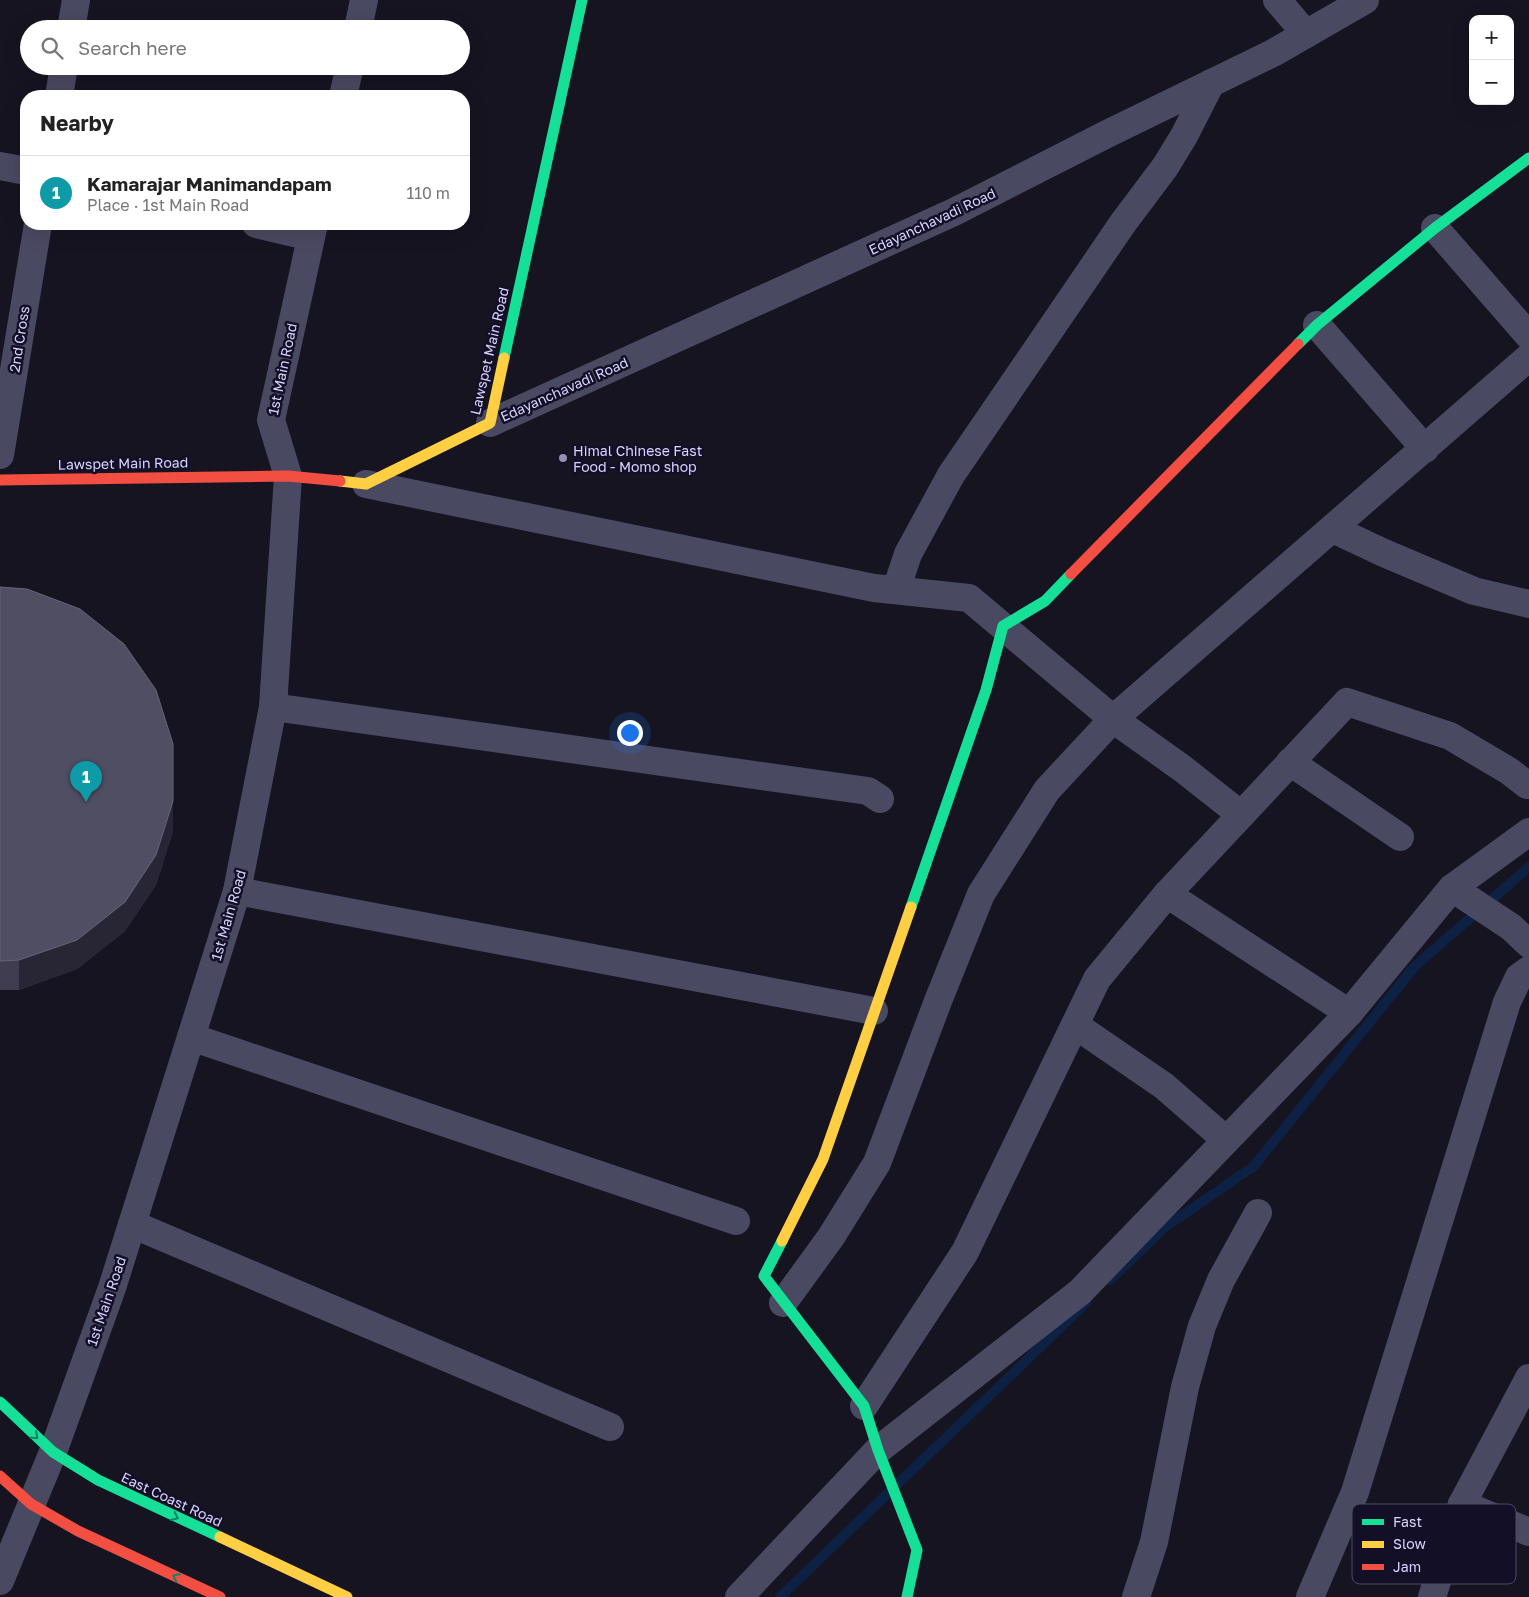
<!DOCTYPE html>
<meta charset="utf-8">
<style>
body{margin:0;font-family:"Golos Text",sans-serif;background:#f2f2f2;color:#222}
.controls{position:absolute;right:15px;top:15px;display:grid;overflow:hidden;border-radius:10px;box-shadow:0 5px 20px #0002}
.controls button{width:45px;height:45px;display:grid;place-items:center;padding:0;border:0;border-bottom:1px solid #e0e0e0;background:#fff;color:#222;font:25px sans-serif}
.you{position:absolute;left:629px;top:732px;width:18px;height:18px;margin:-12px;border:4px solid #fff;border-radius:50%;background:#1a73e8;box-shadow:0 0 0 8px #1a73e833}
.badge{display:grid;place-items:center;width:32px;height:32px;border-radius:50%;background:#9591b1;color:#fff;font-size:16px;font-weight:700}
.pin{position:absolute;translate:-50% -41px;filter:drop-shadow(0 1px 2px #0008)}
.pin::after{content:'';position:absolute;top:26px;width:18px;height:15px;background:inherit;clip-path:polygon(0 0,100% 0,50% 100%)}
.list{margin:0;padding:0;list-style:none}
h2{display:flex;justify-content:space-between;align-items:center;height:65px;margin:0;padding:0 20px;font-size:21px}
h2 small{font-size:16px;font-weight:400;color:#767676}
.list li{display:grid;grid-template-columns:32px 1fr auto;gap:15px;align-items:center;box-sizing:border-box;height:75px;padding:0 20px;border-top:1px solid #e0e0e0}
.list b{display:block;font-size:19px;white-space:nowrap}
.list p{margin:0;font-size:16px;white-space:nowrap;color:#767676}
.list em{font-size:16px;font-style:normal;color:#767676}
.icon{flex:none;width:28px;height:28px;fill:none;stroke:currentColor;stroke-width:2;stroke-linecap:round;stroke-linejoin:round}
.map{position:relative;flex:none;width:1529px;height:1597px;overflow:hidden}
.search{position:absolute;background:#fff;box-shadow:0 5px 20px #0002;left:20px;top:20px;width:450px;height:55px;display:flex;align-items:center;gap:12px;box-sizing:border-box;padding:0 18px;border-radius:28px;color:#767676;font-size:19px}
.panel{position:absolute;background:#fff;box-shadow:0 5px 20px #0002;left:20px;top:90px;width:450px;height:140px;border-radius:20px}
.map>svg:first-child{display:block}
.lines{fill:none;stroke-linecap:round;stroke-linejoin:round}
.stream{stroke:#0d2144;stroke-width:10}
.street{stroke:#4a4962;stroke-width:28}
.fast{stroke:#16e098;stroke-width:11}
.slow{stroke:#ffcf43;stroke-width:11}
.jam{stroke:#f24e42;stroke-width:11}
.wall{fill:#403d50}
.shaded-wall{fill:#282635}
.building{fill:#504e63;stroke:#66637b}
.oneway{stroke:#158265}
.poi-dot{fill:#9591b1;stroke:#130f26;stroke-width:2}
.labels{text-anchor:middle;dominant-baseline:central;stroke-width:5;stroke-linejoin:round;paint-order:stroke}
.street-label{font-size:14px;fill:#d9d4ff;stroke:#130f26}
.poi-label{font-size:14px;fill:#d9d4ff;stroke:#130f26;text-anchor:start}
.key{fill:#130f26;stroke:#4e4a67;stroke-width:1}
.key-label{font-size:14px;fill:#d9d4ff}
</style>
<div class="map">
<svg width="1529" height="1597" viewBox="0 0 1529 1597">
<rect width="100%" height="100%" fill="#161421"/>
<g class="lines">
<!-- stream -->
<g class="stream">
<path d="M1110,1280L1164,1228L1254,1166L1415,966L1529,867"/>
<path d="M780,1597L1086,1303"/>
</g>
<!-- street -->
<g class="street">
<path d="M1277,0L1306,34"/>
<path d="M71,29L76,0"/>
<path d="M358,29L364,0"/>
<path d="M59,96L64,66"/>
<path d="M343,96L350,66"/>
<path d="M0,166L26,171"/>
<path d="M256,224L311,237"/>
<path d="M1435,228L1529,336"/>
<path d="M1317,325L1425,449"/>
<path d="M490,423L954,212L1107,134L1273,53L1365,0"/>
<path d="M0,455L38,224"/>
<path d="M366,484L874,588L969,598L1113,719L1183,769L1240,814"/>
<path d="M1333,529L1384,553L1474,591L1529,604"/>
<path d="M896,590L908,554L951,475L1123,223L1165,167L1184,136L1211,83"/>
<path d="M273,707L868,791L880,799"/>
<path d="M1290,762L1400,837"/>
<path d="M1452,888L1511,927L1529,944"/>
<path d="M237,891L874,1011"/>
<path d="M1167,894L1349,1013"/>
<path d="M1075,1025L1164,1086L1226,1140"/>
<path d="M191,1037L736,1221"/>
<path d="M132,1224L610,1427"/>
<path d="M783,1303L831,1237L877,1163L938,1001L981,894L1047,790L1113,719L1529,357"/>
<path d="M864,1406L965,1252L1097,979L1167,894L1347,702L1450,736L1509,771L1527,785"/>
<path d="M1462,1504L1529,1532"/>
<path d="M0,1581L53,1452L112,1288L237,891L273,707L288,476L271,420L314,224"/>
<path d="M739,1597L878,1450L1080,1292L1349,1013L1452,888L1529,832"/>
<path d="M1136,1597L1154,1542L1185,1387L1202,1326L1221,1280L1258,1213"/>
<path d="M1310,1597L1355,1492L1507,1002L1519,977L1529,970"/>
<path d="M1432,1597L1462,1504L1529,1378"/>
</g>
<!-- fast -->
<g class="fast">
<path d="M1298,344L1317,325L1435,228L1529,158"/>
<path d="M504,358L582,0"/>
<path d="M911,907L986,690L1003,626L1045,601L1071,574"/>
<path d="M782,1241L764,1276L864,1406L878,1450L917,1550L907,1597"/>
<path d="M0,1402L53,1452L98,1480L220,1537"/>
</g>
<!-- slow -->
<g class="slow">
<path d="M340,481L366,484L490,423L504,358"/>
<path d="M782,1241L823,1159L911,907"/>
<path d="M220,1537L347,1597"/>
</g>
<!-- jam -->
<g class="jam">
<path d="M0,480L288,476L340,481"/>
<path d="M1071,574L1298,344"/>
<path d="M0,1476L31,1504L78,1531L220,1597"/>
</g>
</g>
<!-- wall -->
<path class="wall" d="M0,587L173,831L156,885L125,931L77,969L19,990H0Z"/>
<!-- shaded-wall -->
<path class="shaded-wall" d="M173,801V831L156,885L125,931L77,969L19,990V960Z"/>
<!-- building -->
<path class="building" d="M0,587L27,589L80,609L124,644L156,690L173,744V801L156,855L125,902L77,940L19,960L0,961Z"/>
<!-- one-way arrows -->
<defs><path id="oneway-chevron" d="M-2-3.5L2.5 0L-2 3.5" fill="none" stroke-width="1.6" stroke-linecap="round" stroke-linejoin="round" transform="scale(1.25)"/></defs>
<g class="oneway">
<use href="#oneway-chevron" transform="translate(35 1436) rotate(43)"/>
<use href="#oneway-chevron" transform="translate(175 1517) rotate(25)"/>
<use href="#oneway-chevron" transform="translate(176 1577) rotate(-155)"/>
</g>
<!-- markers -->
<circle class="poi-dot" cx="563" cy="458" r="5"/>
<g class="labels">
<!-- street labels -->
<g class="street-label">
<text transform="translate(932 221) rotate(-25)">Edayanchavadi Road</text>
<text transform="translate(19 339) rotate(-81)">2nd Cross</text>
<text transform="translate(489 351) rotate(-77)">Lawspet Main Road</text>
<text transform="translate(282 369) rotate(-78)">1st Main Road</text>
<text transform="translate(564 389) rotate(-24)">Edayanchavadi Road</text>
<text transform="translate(123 463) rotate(-1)">Lawspet Main Road</text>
<text transform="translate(228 915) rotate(-74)">1st Main Road</text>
<text transform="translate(106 1301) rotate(-71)">1st Main Road</text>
<text transform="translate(172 1499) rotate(25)">East Coast Road</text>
</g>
<!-- poi labels -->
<g class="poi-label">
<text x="573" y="450">Himal Chinese Fast<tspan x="573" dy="16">Food - Momo shop</tspan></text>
</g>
</g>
<!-- legend -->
<rect x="1352" y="1504" width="164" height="80" rx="8" class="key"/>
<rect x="1362" y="1519" width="22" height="6" fill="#16e098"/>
<rect x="1362" y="1541" width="22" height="7" fill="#ffcf43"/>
<rect x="1362" y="1564" width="22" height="6" fill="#f24e42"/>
<g class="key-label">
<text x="1393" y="1527">Fast</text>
<text x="1393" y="1549">Slow</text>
<text x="1393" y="1572">Jam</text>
</g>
</svg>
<div class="controls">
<button>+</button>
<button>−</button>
</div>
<div class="you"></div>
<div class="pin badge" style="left:86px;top:802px;background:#0f9aa8">1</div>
<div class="search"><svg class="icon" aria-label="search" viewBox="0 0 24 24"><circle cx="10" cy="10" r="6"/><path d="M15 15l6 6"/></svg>Search here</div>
<section class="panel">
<h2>Nearby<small></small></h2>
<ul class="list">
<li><span class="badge" style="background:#0f9aa8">1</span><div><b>Kamarajar Manimandapam</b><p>Place · 1st Main Road</p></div><em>110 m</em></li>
</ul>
</section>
</div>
